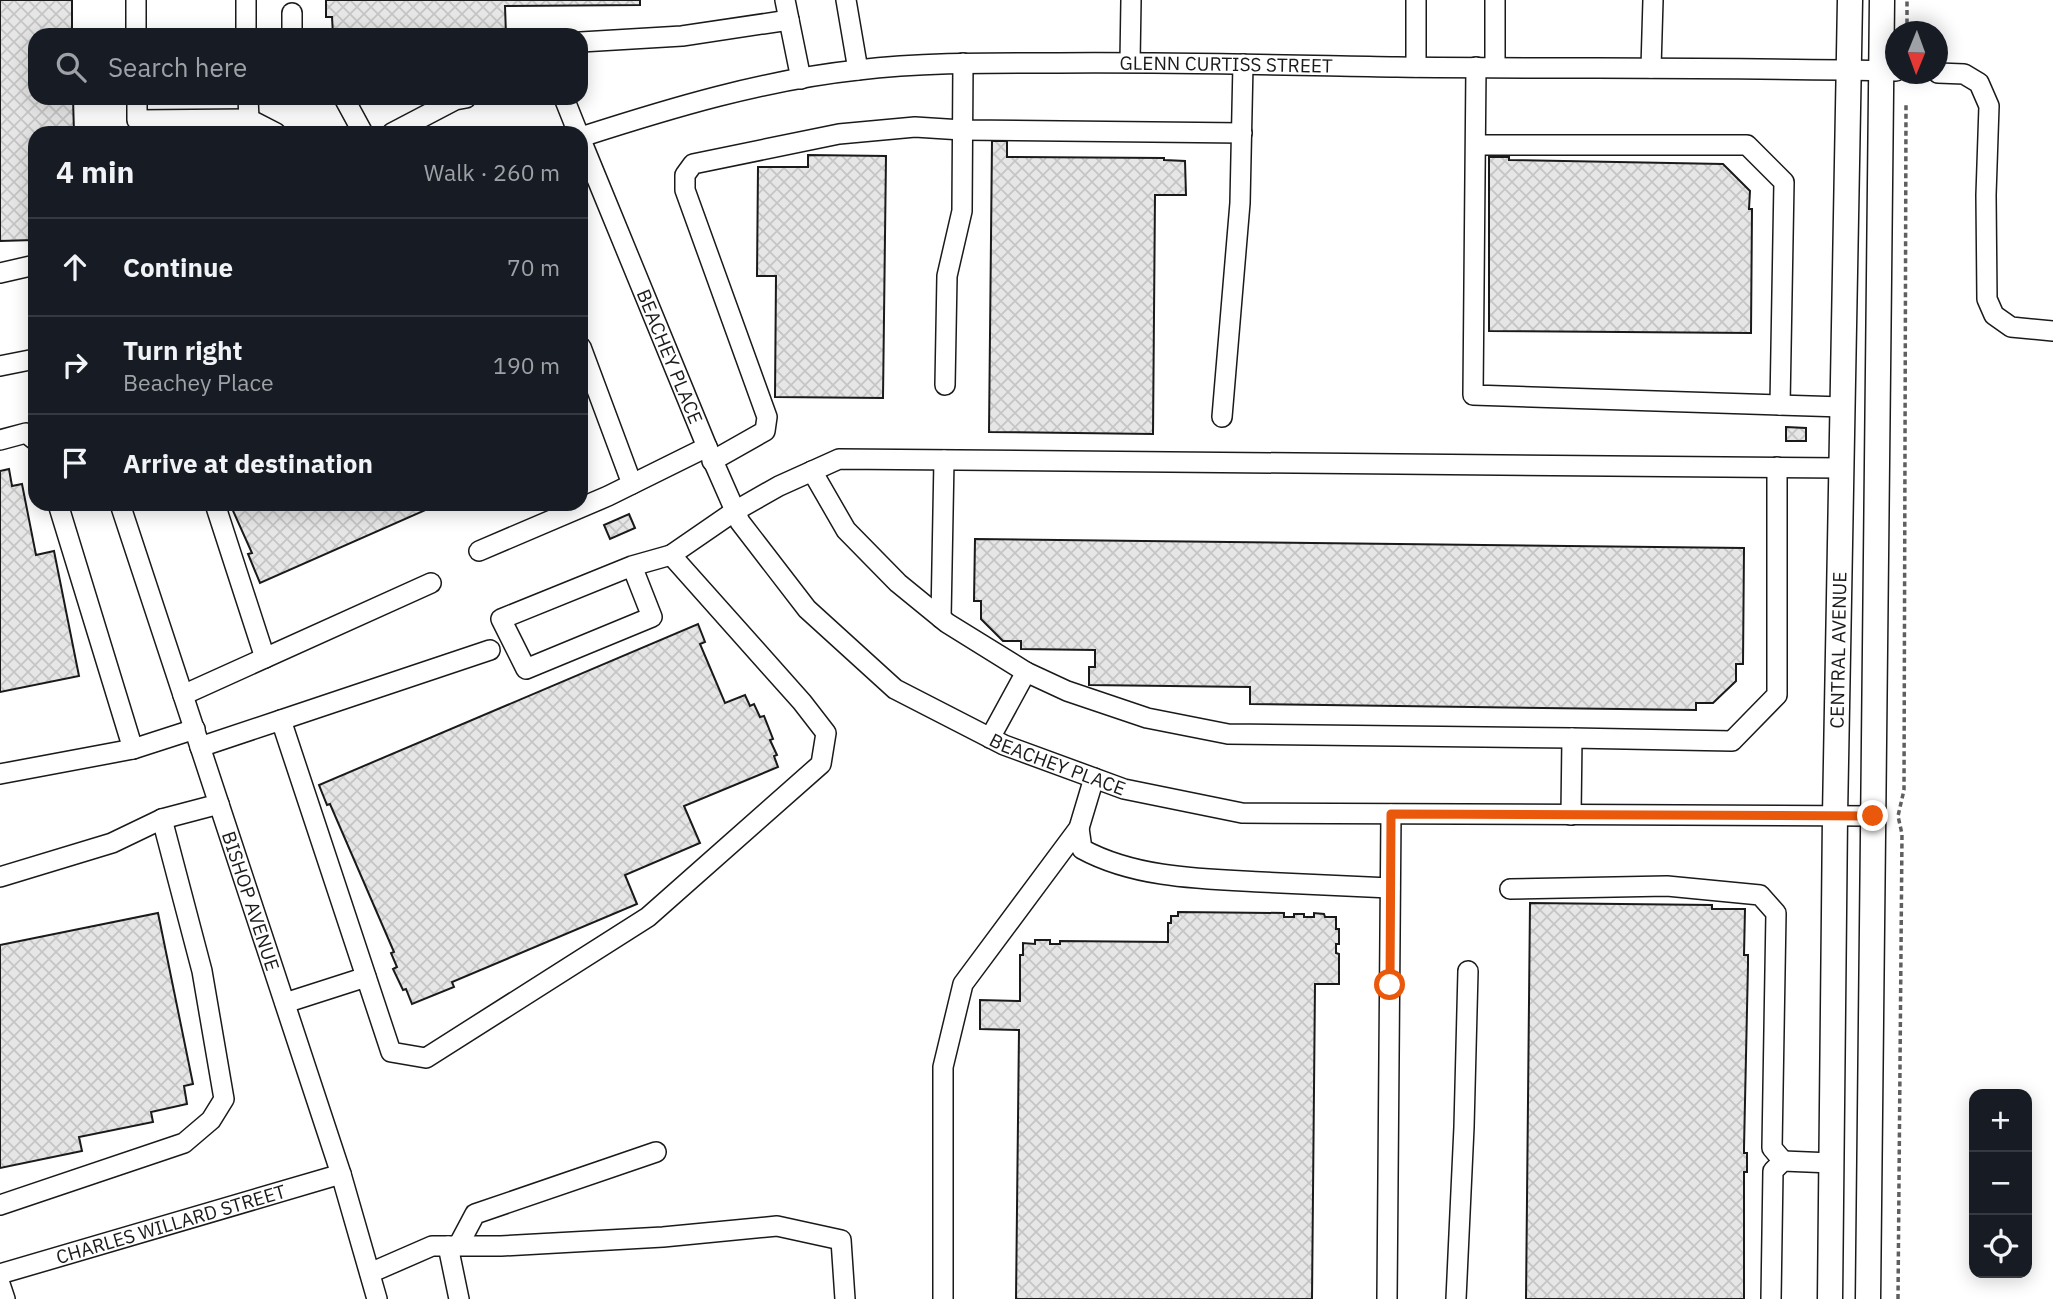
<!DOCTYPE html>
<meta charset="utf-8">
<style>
body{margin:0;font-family:"IBM Plex Sans",sans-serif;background:#20242c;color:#f1f3f6}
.controls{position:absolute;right:21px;bottom:21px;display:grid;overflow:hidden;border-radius:14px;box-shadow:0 4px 18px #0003}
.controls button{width:63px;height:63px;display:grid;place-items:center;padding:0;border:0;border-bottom:2px solid #363941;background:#171b24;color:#f1f3f6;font:35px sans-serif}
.compass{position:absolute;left:1885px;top:21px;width:63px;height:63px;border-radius:50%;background:#171b24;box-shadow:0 4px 18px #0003;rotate:181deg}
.stop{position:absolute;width:21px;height:21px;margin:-16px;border:5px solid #ea580c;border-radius:50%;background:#fff}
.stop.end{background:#ea580c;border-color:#fff;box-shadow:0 2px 7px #0008}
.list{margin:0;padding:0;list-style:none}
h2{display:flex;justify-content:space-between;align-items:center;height:91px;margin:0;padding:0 28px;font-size:30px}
h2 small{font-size:23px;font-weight:400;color:#9ea1a6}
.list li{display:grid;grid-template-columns:46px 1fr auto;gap:21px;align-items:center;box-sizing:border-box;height:98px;padding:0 28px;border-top:2px solid #363941}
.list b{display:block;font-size:26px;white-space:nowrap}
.list p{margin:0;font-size:23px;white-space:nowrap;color:#9ea1a6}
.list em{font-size:23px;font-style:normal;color:#9ea1a6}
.icon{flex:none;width:38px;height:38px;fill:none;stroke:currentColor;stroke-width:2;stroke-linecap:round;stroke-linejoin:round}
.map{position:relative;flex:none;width:2053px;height:1299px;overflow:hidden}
.search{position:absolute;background:#171b24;box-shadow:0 4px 18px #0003;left:28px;top:28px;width:560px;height:77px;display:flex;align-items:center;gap:18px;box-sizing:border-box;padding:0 24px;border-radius:21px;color:#9ea1a6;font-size:26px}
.panel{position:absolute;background:#171b24;box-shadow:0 4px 18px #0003;left:28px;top:126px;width:560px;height:385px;border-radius:21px}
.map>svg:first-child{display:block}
.building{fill:url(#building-cross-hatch);stroke:#1a1a1a;stroke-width:2}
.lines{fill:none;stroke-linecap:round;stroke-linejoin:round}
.minor-casing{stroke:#1a1a1a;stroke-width:22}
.major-casing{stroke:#1a1a1a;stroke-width:27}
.path{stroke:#5f5f5f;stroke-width:3.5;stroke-dasharray:5 3.5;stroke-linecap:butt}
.minor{stroke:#fff;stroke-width:19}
.major{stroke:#fff;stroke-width:24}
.route{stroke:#ea580c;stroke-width:9}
.labels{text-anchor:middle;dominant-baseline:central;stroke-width:5;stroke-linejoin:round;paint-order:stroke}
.street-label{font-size:19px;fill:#1a1a1a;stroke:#fff}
</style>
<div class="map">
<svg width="2053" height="1299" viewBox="0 0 2053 1299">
<defs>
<pattern id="building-cross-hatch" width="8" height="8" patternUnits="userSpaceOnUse" patternTransform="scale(1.75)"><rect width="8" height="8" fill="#e6e6e6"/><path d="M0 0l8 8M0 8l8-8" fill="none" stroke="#c5c5c5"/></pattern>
</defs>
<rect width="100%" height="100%" fill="#fff"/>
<!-- building -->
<g class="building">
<path d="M0,0H72V35H35V98H73L74,133H35V234H33V240L0,241Z"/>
<path d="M326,0H640V5L505,6L506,35H333L332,17H326Z"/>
<path d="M992,141H1007V157L1164,158V160L1185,161L1186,195H1155L1153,434L989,432Z"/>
<path d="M808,155L886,156L883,398L775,397L776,276H757L758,167H808Z"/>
<path d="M1489,157H1509V160L1723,164L1750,191L1749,209H1752L1751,333L1489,331Z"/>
<path d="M1786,427L1806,428V441H1786Z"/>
<path d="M9,469L12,486L22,484L36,555L54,551L79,676L0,692V471Z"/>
<path d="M230,504H439L260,583L248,554L252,553Z"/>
<path d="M629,514L635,528L610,539L604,525Z"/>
<path d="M975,539L1744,548L1743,664H1736V681L1713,703H1696V710L1250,704V687L1089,685V667H1095V650L1021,649V641H1003L981,619V601H974Z"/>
<path d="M698,624L705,642L700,644L725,703L745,695L750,706L754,704L760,717L764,716L773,739L770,740L777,755L774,756L778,767L684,806L700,843L625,875L637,904L452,982L454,987L412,1004L406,989L403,990L393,969L397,967L391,953L394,952L330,804L327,805L319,785Z"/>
<path d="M1530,903L1712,905V909H1745L1744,955H1748V964L1744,1148V1153H1747V1172H1744V1299H1526Z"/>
<path d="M1178,912L1284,913V917H1294V914H1304V917H1314V913L1324,914L1325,917H1336V929H1339V944H1336V953L1339,954V984H1315L1312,1299H1016L1019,1030L980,1029V1000L1020,1001V955H1023V943L1035,944V940H1050V944H1060V941L1168,942V923H1171V916H1178Z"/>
<path d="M158,913L193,1084L184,1086L187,1104L151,1112L153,1122L79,1137L82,1151L0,1168V945Z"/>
</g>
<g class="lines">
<!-- minor casing -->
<g class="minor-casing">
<g id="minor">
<path d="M136,0V35"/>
<path d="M246,0V35"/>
<path d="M785,0L801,79"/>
<path d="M846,0L858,70"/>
<path d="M1416,0V67"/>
<path d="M292,35V13"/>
<path d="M581,42L682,36L789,20"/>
<path d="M1130,62L1131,0"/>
<path d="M1476,67L1473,395L1843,407"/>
<path d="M1495,67V0"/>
<path d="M1651,68L1653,0"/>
<path d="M1938,73L1964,74L1979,83L1989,106L1986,195L1987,299L1994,315L2011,327L2053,331"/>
<path d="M137,98V120L249,119L248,133"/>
<path d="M248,98L249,119L276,133"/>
<path d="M344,98L363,133"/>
<path d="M564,98L578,133"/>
<path d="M392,133L455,100L466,98"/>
<path id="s1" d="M581,137C671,108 764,80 858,70C924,62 991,63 1058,63C1171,62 1284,65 1397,67C1563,69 1729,67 1896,71"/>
<path id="s2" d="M581,140L707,447L740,522L807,609L895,689L1004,745L1124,789L1242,813L1873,816"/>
<path d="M1476,145H1747L1784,182L1780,405"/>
<path d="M0,273L35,265"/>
<path d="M581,347L632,484"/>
<path d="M0,366L35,359"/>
<path d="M945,385L947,276L962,211L963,63"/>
<path d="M1222,417L1240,203L1243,64"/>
<path d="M0,440L26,433L35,440"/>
<path d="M712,461L765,431L767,417L685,190V175L693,164L839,134L915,127L962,130L1242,133"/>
<path d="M812,471L846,530L898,583L947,623L1026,672"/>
<path d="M58,504L133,749L195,729"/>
<path id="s3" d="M120,504L341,1174L377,1299"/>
<path d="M215,504L265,658"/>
<path d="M479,551L608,496L707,447"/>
<path d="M632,566L652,617L526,669L501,619L632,566L671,555"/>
<path d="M941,618L944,460"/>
<path d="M183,695L431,583"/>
<path d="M281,720L490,650"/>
<path d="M990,738L1026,672L1067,691L1147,718L1228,734L1572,738"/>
<path d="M200,747L281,720L391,1052L426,1058L648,917L821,764L826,733L802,702L671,555L735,511L779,486L839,459L1842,468"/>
<path d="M0,774L133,749"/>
<path d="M1571,815L1572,738L1732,741L1777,695V467"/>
<path d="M1079,828L1082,849C1135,878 1202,879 1261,882C1304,884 1347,886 1390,888"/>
<path d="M0,877L112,843L162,819L219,804"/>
<path d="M1510,889L1667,886L1760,895L1776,913L1772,1148L1783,1161"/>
<path d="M285,1003L366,977"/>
<path d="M0,1205L184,1143L211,1120L224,1099L202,971L162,819"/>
<path d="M448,1246L459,1299"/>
<path d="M458,1246L475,1214L656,1152"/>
<path d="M370,1273L432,1246H501L663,1237L777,1226L841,1240L845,1299"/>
<path id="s4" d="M0,1274L341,1174"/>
<path d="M0,1284L5,1299"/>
<path d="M943,1299V1067L963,984L1079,828L1094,778"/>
<path d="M1387,1299L1391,814"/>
<path d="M1456,1299L1464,1127L1468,971"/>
<path d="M1771,1299L1773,1171L1783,1161L1832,1163"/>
</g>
</g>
<!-- major casing -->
<g class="major-casing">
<g id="major">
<path id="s5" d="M1830,1299L1835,816L1850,0"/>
<path d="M1868,1299L1882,0"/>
</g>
</g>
<!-- path -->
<g class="path">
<path d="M1907,32V0"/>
<path d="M1898,1299L1902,834L1898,816L1904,790L1906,105"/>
</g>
<!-- minor -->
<use href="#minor" class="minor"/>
<!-- major -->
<use href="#major" class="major"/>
</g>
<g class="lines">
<!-- route -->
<path class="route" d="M1390,985L1391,814L1873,816"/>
</g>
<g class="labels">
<!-- street labels -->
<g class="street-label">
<text stroke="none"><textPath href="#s1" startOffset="654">GLENN CURTISS STREET</textPath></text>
<text stroke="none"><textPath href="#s2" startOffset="234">BEACHEY PLACE</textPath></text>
<text stroke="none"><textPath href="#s5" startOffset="649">CENTRAL AVENUE</textPath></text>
<text stroke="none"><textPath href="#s2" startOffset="822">BEACHEY PLACE</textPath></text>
<text stroke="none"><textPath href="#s3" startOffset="418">BISHOP AVENUE</textPath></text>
<text stroke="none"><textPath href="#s4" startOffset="178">CHARLES WILLARD STREET</textPath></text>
</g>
</g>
</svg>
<div class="controls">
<button>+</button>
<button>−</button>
<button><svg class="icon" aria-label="locate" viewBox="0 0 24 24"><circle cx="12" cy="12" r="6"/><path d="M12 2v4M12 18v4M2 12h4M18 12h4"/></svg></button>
</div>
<svg class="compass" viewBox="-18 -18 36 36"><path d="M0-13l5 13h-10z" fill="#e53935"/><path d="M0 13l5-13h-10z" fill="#9ea1a6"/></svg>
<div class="stop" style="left:1390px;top:985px"></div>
<div class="stop end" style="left:1873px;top:816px"></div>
<div class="search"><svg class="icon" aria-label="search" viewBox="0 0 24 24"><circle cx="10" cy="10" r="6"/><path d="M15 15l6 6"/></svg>Search here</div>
<section class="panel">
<h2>4 min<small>Walk · 260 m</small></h2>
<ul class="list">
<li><svg class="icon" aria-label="ahead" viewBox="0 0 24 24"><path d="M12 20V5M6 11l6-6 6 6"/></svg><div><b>Continue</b></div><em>70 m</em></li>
<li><svg class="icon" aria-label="right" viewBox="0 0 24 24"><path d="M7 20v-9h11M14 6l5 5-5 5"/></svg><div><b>Turn right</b><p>Beachey Place</p></div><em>190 m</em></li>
<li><svg class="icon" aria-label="arrive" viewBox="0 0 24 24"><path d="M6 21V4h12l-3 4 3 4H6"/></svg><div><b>Arrive at destination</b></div></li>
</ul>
</section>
</div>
